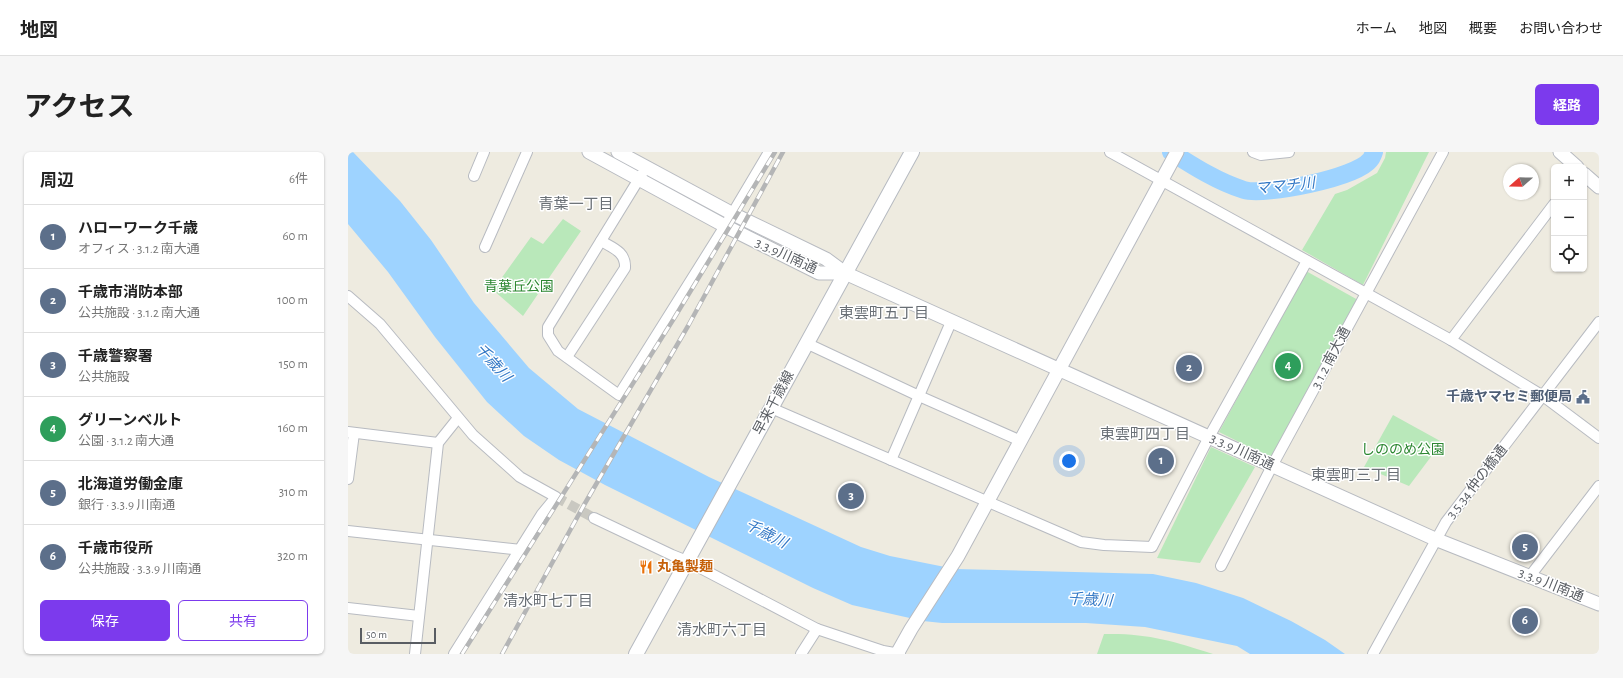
<!DOCTYPE html>
<html lang="ja">
<meta charset="utf-8">
<style>
body{margin:0;font-family:"Alegreya Sans","Noto Sans JP",sans-serif;background:#f6f6f6;color:#222}
.controls{position:absolute;right:12px;top:12px;display:grid;overflow:hidden;border-radius:6px;box-shadow:0 1px 3px #0004}
.controls button{width:36px;height:36px;display:grid;place-items:center;padding:0;border:0;border-bottom:1px solid #e0e0e0;background:#fff;color:#222;font:20px sans-serif}
.compass{position:absolute;left:1155px;top:12px;width:36px;height:36px;border-radius:50%;background:#fff;box-shadow:0 1px 3px #0004;rotate:250deg}
.scale{position:absolute;left:12px;bottom:10px;width:76px;box-sizing:border-box;padding-left:4px;border:2px solid #595d63;border-top:0;font-size:11px;line-height:14px;white-space:nowrap;color:#595d63;-webkit-text-stroke:3px #fff;paint-order:stroke}
.you{position:absolute;left:721px;top:309px;width:14px;height:14px;margin:-10px;border:3px solid #fff;border-radius:50%;background:#1a73e8;box-shadow:0 0 0 6px #1a73e833}
.badge{display:grid;place-items:center;width:26px;height:26px;border-radius:50%;background:#7c3aed;color:#fff;font-size:13px;font-weight:700}
.pin{position:absolute;translate:-50% -50%;border:2px solid #fff;box-shadow:0 1px 4px #0006}
.list{margin:0;padding:0;list-style:none}
h2{display:flex;justify-content:space-between;align-items:center;height:52px;margin:0;padding:0 16px;font-size:17px}
h2 small{font-size:13px;font-weight:400;color:#767676}
.list li{display:grid;grid-template-columns:26px 1fr auto;gap:12px;align-items:center;box-sizing:border-box;height:64px;padding:0 16px;border-top:1px solid #e0e0e0}
.list b{display:block;font-size:15px;white-space:nowrap}
.list p{margin:0;font-size:13px;white-space:nowrap;color:#767676}
.list em{font-size:13px;font-style:normal;color:#767676}
.actions{display:flex;gap:8px;padding:12px 16px}
.actions a{flex:1;padding:9px 0;border:1px solid #7c3aed;border-radius:6px;text-align:center;font-size:14px;color:#7c3aed}
.actions .main{background:#7c3aed;color:#fff}
.icon{flex:none;width:22px;height:22px;fill:none;stroke:currentColor;stroke-width:2;stroke-linecap:round;stroke-linejoin:round}
.map{position:relative;flex:none;width:1251px;height:502px;overflow:hidden;border-radius:6px}
header{display:flex;align-items:center;gap:24px;box-sizing:border-box;height:56px;padding:0 20px;background:#fff;border-bottom:1px solid #e0e0e0}
header strong{font-size:19px}
nav{display:flex;gap:22px;margin-inline-start:auto;font-size:14px}
.intro{display:flex;align-items:center;justify-content:space-between;box-sizing:border-box;height:96px;padding:0 24px}
h1{margin:0;font-size:28px}
.button{padding:10px 18px;border-radius:6px;background:#7c3aed;color:#fff;font-size:14px;font-weight:700}
main{display:flex;gap:24px;padding:0 24px}
aside{flex:1;background:#fff;border-radius:6px;box-shadow:0 1px 3px #0004}
.map>svg:first-child{display:block}
.green{fill:#b9e8ba}
.water{fill:#9ed3ff}
.lines{fill:none;stroke-linecap:round;stroke-linejoin:round}
.river{stroke:#9ed3ff;stroke-width:18}
.minor-tunnel{stroke:#c9c8c1;stroke-width:10;stroke-dasharray:10 5;stroke-linecap:butt}
.minor-casing{stroke:#b8bbc1;stroke-width:12}
.tertiary-casing{stroke:#b8bbc1;stroke-width:15}
.secondary-casing{stroke:#b6bac1;stroke-width:16}
.minor{stroke:#fff;stroke-width:10}
.tertiary{stroke:#fff;stroke-width:13}
.secondary{stroke:#fff;stroke-width:14}
.rail-casing{stroke:#b4b5b6;stroke-width:4.5}
.rail{stroke:#fff;stroke-width:3;stroke-dasharray:9;stroke-linecap:butt}
.labels{text-anchor:middle;dominant-baseline:central;stroke-width:3;stroke-linejoin:round;paint-order:stroke}
.street-label{font-size:14px;fill:#595d63;stroke:#fff}
.park-label{font-size:14px;fill:#2c8731;stroke:#fff}
.service-label{font-size:14px;font-weight:bold;fill:#4e5e75;stroke:#fff;text-anchor:end}
.food-label{font-size:14px;font-weight:bold;fill:#c56008;stroke:#fff;text-anchor:start}
.water-label{font-size:15px;font-style:italic;fill:#3378c5;stroke:#fff}
.neighbourhood-label{font-size:15px;fill:#696f75;stroke:#fff}
</style>
<header>
<strong>地図</strong>
<nav><a>ホーム</a><a>地図</a><a>概要</a><a>お問い合わせ</a></nav>
</header>
<div class="intro"><h1>アクセス</h1><a class="button">経路</a></div>
<main>
<aside>
<h2>周辺<small>6件</small></h2>
<ul class="list">
<li><span class="badge" style="background:#5c6f8a">1</span><div><b>ハローワーク千歳</b><p>オフィス · 3.1.2 南大通</p></div><em>60 m</em></li>
<li><span class="badge" style="background:#5c6f8a">2</span><div><b>千歳市消防本部</b><p>公共施設 · 3.1.2 南大通</p></div><em>100 m</em></li>
<li><span class="badge" style="background:#5c6f8a">3</span><div><b>千歳警察署</b><p>公共施設</p></div><em>150 m</em></li>
<li><span class="badge" style="background:#2e9e5b">4</span><div><b>グリーンベルト</b><p>公園 · 3.1.2 南大通</p></div><em>160 m</em></li>
<li><span class="badge" style="background:#5c6f8a">5</span><div><b>北海道労働金庫</b><p>銀行 · 3.3.9 川南通</p></div><em>310 m</em></li>
<li><span class="badge" style="background:#5c6f8a">6</span><div><b>千歳市役所</b><p>公共施設 · 3.3.9 川南通</p></div><em>320 m</em></li>
</ul>
<div class="actions"><a class="main">保存</a><a>共有</a></div>
</aside>
<div class="map">
<svg width="1251" height="502" viewBox="0 0 1251 502">
<rect width="100%" height="100%" fill="#eeebe0"/>
<!-- green -->
<g class="green">
<path d="M1038,0H1081L1015,133L954,98L987,42L999,38L1029,21L1037,6Z"/>
<path d="M215,67L233,79L175,164L145,138L183,85L195,92Z"/>
<path d="M958,119L1010,148L923,306L871,280Z"/>
<path d="M1045,263L1094,290L1061,334L1016,315Z"/>
<path d="M863,295L907,315L852,411L809,406Z"/>
<path d="M756,482C799,481 825,489 865,502H749Z"/>
</g>
<!-- water -->
<path class="water" d="M0,0H5L52,49L83,88L126,151L181,216L230,257L361,325L513,395L542,404L607,417L805,422L848,431L895,446L943,469L977,488L997,502H902L889,494L797,475L738,471H594L575,469L504,453L465,436L257,333L211,308L176,284L139,250L87,185L40,120L0,72Z"/>
<g class="lines">
<!-- river -->
<path class="river" d="M823,0C845,14 870,30 896,38C917,44 1008,26 1022,8C1024,6 1025,3 1026,0"/>
<!-- minor-tunnel -->
<path class="minor-tunnel" d="M208,345L246,366"/>
<!-- minor casing -->
<g class="minor-casing">
<g id="minor">
<path d="M762,0L1103,188L1195,244L1251,286"/>
<path d="M905,0L913,3L941,0"/>
<path d="M294,22L200,175V183L210,199L271,243L377,74L421,0"/>
<path d="M126,24L136,0"/>
<path d="M137,95L179,0"/>
<path d="M0,144L32,172L125,283L172,325L208,345L194,362L106,502"/>
<path d="M1103,188L1206,52"/>
<path d="M458,191L571,244L673,289"/>
<path d="M219,205L277,116C278,100 265,96 253,89"/>
<path d="M423,256L733,390L756,393L804,395L861,285L959,109"/>
<path d="M0,280L90,291"/>
<path d="M543,308L603,170"/>
<path d="M0,327L6,281"/>
<path d="M246,366L324,403L339,409L469,477L535,499L552,502"/>
<path d="M0,379L173,398"/>
<path d="M873,414L924,314L1095,0"/>
<path d="M1182,424L1251,334"/>
<path d="M0,456L71,464"/>
<path d="M67,502L90,291L110,266"/>
<path d="M453,502L469,477"/>
<path d="M1025,502L1098,370L1251,170"/>
</g>
</g>
<!-- tertiary casing -->
<g class="tertiary-casing">
<g id="tertiary">
<path d="M241,0L377,74L471,121H497"/>
<path d="M270,0L385,62L478,107L497,121L1087,387L1251,452"/>
<path d="M1212,0L1229,15"/>
<path d="M1236,22L1251,35"/>
<path d="M549,502L563,477L610,404L829,0"/>
</g>
</g>
<!-- secondary casing -->
<g class="secondary-casing">
<path id="secondary" d="M288,502L564,0"/>
</g>
<!-- minor -->
<use href="#minor" class="minor"/>
<!-- tertiary -->
<use href="#tertiary" class="tertiary"/>
<!-- secondary -->
<use href="#secondary" class="secondary"/>
<!-- rail casing -->
<g class="rail-casing">
<g id="rail">
<path d="M114,502L325,168L427,0"/>
<path d="M154,502L236,353L340,174L435,0"/>
</g>
</g>
<!-- rail -->
<use href="#rail" class="rail"/>
</g>
<!-- icons -->
<defs>
<g id="civic-bare" transform="scale(1.08)"><path d="M-.6-6.5H3V-4.5H.6V-3L4-1V1h2V6H-6V1h2V-1L-.6-3ZM-1.2 2.5V6h2.4V2.5Z" fill="#5c6f8a" stroke="#fff" stroke-width="2.5" paint-order="stroke"/></g>
<g id="restaurant-bare" transform="scale(1.08)"><path d="M-5-6h1v4h1v-4h1v4h1v-4h1v5L-1.5 .5V6h-2V.5L-5-1ZM5-6V6H3V1.5H1.5Q1.5-4 5-6Z" fill="#e8710a" stroke="#fff" stroke-width="2.5" paint-order="stroke"/></g>
</defs>
<g fill-rule="evenodd">
<use href="#civic-bare" x="1235" y="245"/>
<use href="#restaurant-bare" x="298" y="415"/>
</g>
<g class="labels">
<!-- street labels -->
<g class="street-label">
<text transform="translate(438 104) rotate(25)">3.3.9川南通</text>
<text transform="translate(983 206) rotate(-62)">3.1.2 南大通</text>
<text transform="translate(426 251) rotate(-62)">早来千歳線</text>
<text transform="translate(894 300) rotate(25)">3.3.9 川南通</text>
<text transform="translate(1129 330) rotate(-52)">3.5.34 仲の橋通</text>
<text transform="translate(1203 433) rotate(22)">3.3.9 川南通</text>
</g>
<!-- park labels -->
<g class="park-label">
<text x="171" y="135">青葉丘公園</text>
<text x="1055" y="298">しののめ公園</text>
</g>
<!-- service labels -->
<g class="service-label">
<text x="1224" y="245">千歳ヤマセミ郵便局</text>
</g>
<!-- food labels -->
<g class="food-label">
<text x="309" y="415">丸亀製麺</text>
</g>
<!-- water labels -->
<g class="water-label">
<text transform="translate(937 34) rotate(-6)">ママチ川</text>
<text transform="translate(145 211) rotate(48)">千歳川</text>
<text transform="translate(418 382) rotate(27)">千歳川</text>
<text transform="translate(742 448) rotate(3)">千歳川</text>
</g>
<!-- neighbourhood labels -->
<g class="neighbourhood-label">
<text x="228" y="52">青葉一丁目</text>
<text x="536" y="161">東雲町五丁目</text>
<text x="797" y="282">東雲町四丁目</text>
<text x="1008" y="323">東雲町三丁目</text>
<text x="200" y="449">清水町七丁目</text>
<text x="374" y="478">清水町六丁目</text>
</g>
</g>
</svg>
<div class="controls">
<button>+</button>
<button>−</button>
<button><svg class="icon" aria-label="locate" viewBox="0 0 24 24"><circle cx="12" cy="12" r="6"/><path d="M12 2v4M12 18v4M2 12h4M18 12h4"/></svg></button>
</div>
<svg class="compass" viewBox="-18 -18 36 36"><path d="M0-13l5 13h-10z" fill="#e53935"/><path d="M0 13l5-13h-10z" fill="#767676"/></svg>
<div class="scale">50 m</div>
<div class="you"></div>
<div class="pin badge" style="left:813px;top:309px;background:#5c6f8a">1</div>
<div class="pin badge" style="left:841px;top:216px;background:#5c6f8a">2</div>
<div class="pin badge" style="left:503px;top:344px;background:#5c6f8a">3</div>
<div class="pin badge" style="left:940px;top:214px;background:#2e9e5b">4</div>
<div class="pin badge" style="left:1177px;top:395px;background:#5c6f8a">5</div>
<div class="pin badge" style="left:1177px;top:469px;background:#5c6f8a">6</div>
</div>
</main>
